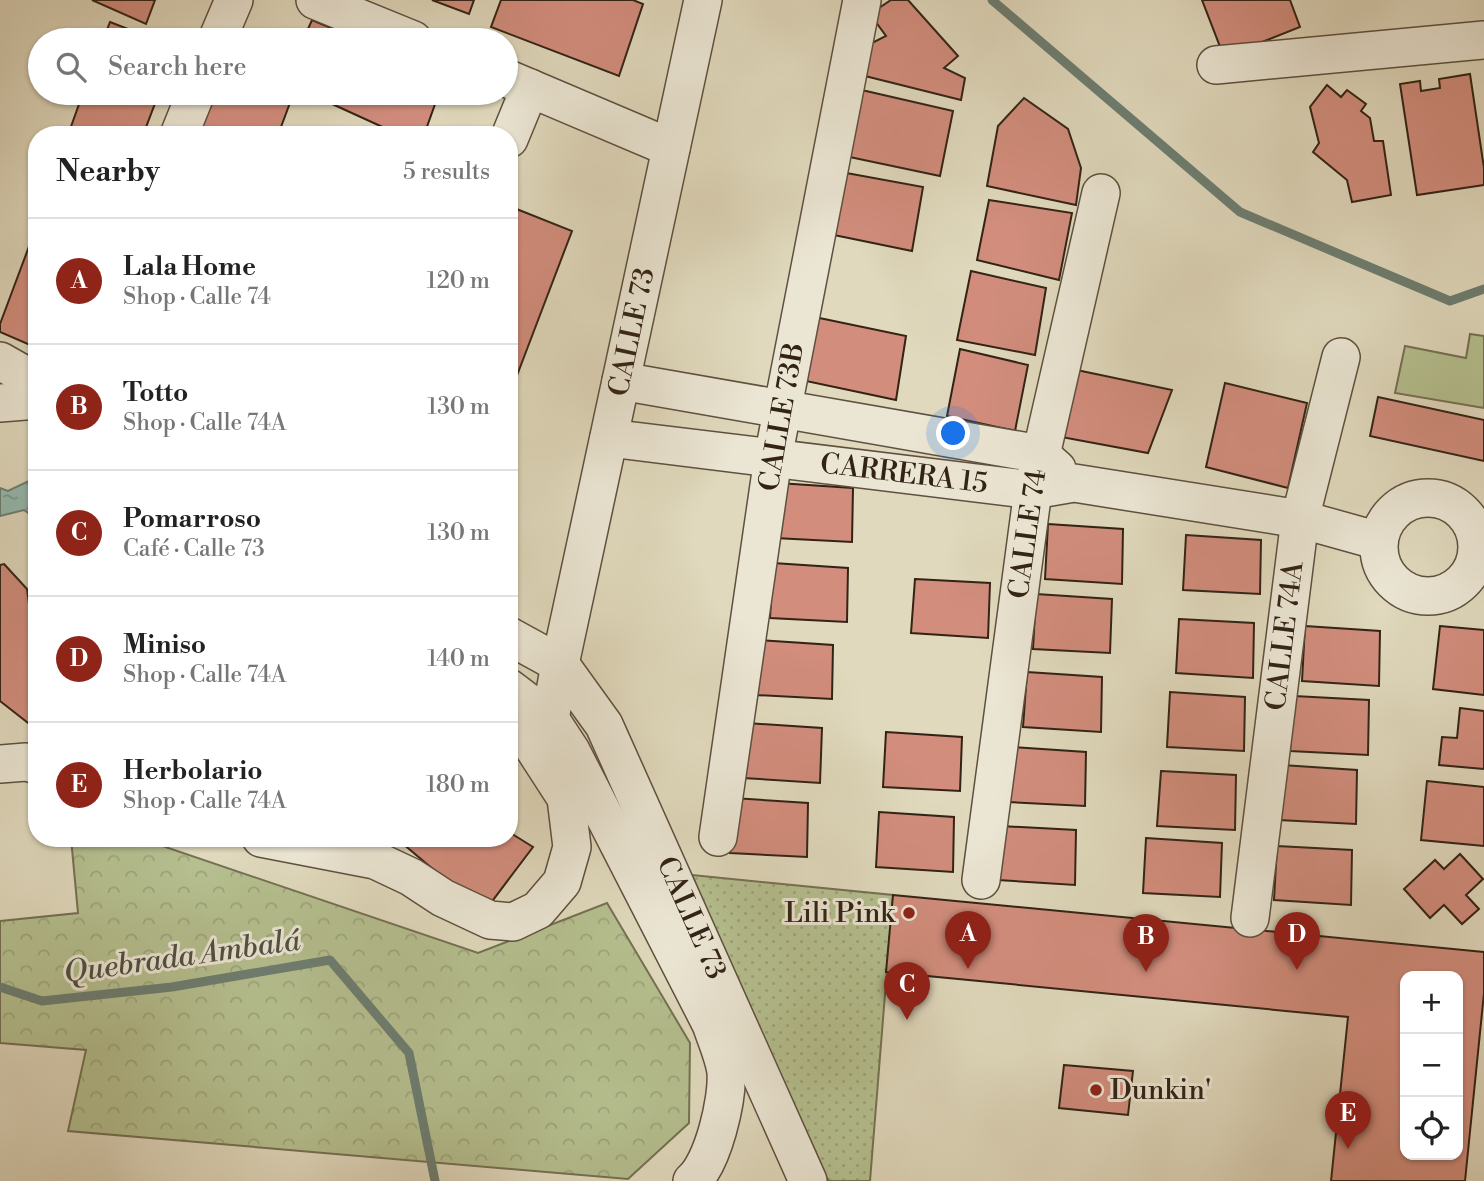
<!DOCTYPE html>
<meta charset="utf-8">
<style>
body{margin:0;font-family:"Libre Bodoni",serif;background:#f2f2f2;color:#222}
.controls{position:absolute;right:21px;bottom:21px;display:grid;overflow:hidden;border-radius:14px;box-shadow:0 2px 5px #0004}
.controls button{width:63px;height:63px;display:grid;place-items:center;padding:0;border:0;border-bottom:2px solid #e0e0e0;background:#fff;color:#222;font:35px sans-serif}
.you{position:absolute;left:954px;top:434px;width:24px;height:24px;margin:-18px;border:5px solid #fff;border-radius:50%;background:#1a73e8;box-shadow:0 0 0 10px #1a73e833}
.badge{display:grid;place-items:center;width:46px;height:46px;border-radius:50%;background:#8f2418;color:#fff;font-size:23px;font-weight:700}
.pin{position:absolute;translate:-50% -58px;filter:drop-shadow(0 2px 4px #0008)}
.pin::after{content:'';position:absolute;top:37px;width:24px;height:21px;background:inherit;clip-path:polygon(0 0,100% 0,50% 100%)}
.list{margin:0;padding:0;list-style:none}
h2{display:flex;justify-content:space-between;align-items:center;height:91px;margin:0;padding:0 28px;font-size:30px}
h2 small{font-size:23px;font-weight:400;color:#767676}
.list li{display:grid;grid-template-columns:46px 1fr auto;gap:21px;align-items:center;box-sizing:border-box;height:126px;padding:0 28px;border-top:2px solid #e0e0e0}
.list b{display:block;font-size:26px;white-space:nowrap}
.list p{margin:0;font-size:23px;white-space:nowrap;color:#767676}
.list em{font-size:23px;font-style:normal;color:#767676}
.icon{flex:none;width:38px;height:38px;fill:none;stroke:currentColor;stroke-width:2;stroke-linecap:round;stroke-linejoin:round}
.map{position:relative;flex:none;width:1484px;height:1181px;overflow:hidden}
.search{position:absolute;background:#fff;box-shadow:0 2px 5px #0004;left:28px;top:28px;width:490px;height:77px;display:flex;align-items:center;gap:18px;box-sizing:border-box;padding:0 24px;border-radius:38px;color:#767676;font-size:26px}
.panel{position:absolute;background:#fff;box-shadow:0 2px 5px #0004;left:28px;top:126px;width:490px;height:721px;border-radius:28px}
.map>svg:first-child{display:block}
.grass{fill:url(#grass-dots);stroke:#747152;stroke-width:2}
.forest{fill:url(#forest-crowns);stroke:#747152;stroke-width:2}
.garden{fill:#b5bf8f;stroke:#747152;stroke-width:2}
.water{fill:url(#water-ripples);stroke:#6d7e71;stroke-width:2}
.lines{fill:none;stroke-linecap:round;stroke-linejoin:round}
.stream{stroke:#6d7e71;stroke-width:9}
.building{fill:#d28d7d;stroke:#322315;stroke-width:2;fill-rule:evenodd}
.minor-casing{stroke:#5e503f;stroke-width:40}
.minor{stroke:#ebe6d4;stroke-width:37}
.poi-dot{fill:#8f2418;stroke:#ebe6d4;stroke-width:2.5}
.labels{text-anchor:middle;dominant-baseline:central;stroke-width:6;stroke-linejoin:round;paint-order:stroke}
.street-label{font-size:28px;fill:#322315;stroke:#ebe6d4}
.poi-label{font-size:28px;fill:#322315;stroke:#ebe6d4;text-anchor:end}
.water-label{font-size:30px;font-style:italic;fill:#4f5043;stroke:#ebe6d4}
</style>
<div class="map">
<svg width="1484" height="1181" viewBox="0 0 1484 1181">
<defs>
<pattern id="grass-dots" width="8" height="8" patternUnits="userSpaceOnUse" patternTransform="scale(1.75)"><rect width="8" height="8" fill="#b5bf8f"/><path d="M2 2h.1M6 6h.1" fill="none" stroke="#9ca47a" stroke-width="1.8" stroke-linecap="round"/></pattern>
<pattern id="forest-crowns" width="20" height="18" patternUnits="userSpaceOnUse" patternTransform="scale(1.75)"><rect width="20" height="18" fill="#b5bf8f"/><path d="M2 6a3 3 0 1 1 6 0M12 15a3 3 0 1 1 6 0" fill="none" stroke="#9ca47a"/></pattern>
<pattern id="water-ripples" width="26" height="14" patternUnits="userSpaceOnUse" patternTransform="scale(1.75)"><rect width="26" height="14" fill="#94baaf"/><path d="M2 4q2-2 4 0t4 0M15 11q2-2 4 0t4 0" fill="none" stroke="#79978d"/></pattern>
</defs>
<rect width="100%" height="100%" fill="#e0d9bd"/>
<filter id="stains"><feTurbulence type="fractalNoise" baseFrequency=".00286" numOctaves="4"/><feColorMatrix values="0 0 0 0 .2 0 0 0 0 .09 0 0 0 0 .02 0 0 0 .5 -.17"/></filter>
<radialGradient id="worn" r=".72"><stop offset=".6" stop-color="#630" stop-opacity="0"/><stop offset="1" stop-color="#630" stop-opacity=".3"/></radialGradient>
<!-- grass -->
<path class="grass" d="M692,875L893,895L870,1181H829L805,1145Z"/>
<!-- forest -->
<path class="forest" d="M71,838H139L478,953L607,903L690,1043L689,1123L628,1179L68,1131L86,1050L0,1043V921L78,913Z"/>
<!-- garden -->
<path class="garden" d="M1470,334L1484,336V408L1395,393L1405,346L1466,358Z"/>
<!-- water -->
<path class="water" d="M37,477V519L24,510L0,516V488L8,491Z"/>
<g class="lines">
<!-- stream -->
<g class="stream">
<path d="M992,0L1240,212L1450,301L1484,289"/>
<path d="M0,987L42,1001L172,987L330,960L409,1053L435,1181"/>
</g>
</g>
<!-- building -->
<g class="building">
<path d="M92,0H155L146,24Z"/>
<path d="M432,0H474L469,14Z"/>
<path d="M501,0H633L643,4L619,76L491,27Z"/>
<path d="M891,0H908L958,56L944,68L965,78L961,100L857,74L868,45L886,36L870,14Z"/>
<path d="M1202,0H1290L1300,27L1224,57Z"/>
<path d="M312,20L360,40H303Z"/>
<path d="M110,22L156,40H103Z"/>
<path d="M1470,74L1484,168V185L1417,195L1400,84L1420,81L1421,91L1440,88L1439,79Z"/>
<path d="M1327,85L1341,97L1347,90L1366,104L1361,111L1370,118L1374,141H1383L1391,195L1352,202L1347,180L1313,152L1319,143L1310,107Z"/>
<path d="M853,88L953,111L940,176L840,155Z"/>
<path d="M83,93H159L143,135H68Z"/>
<path d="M212,93H275L291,100L278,135H195Z"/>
<path d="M308,93H439L424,135H400Z"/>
<path d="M1024,98L1068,129L1081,168L1076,205L987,186L998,126Z"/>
<path d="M841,172L923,187L912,251L829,234Z"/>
<path d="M989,200L1072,213L1059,280L977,260Z"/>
<path d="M509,206L572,231L516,378L509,375Z"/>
<path d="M37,225V348L0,332V324Z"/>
<path d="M971,271L1046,288L1035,355L957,340Z"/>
<path d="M805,315L906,336L896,400L806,381Z"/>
<path d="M960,349L1028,365L1015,431L947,416Z"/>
<path d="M1072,369L1172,390L1148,453L1056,436Z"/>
<path d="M1225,383L1307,403L1288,488L1206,467Z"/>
<path d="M1378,397L1484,420V461L1370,436Z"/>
<path d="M778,483L853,488L852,542L775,538Z"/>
<path d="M1048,524L1123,529L1122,584L1045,579Z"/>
<path d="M1186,535L1261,540L1260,594L1183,590Z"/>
<path d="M773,563L848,568L847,622L770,618Z"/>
<path d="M4,564L27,589L33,633L37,637V730L0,701V565Z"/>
<path d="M915,579L990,583L988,638L911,633Z"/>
<path d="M1036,594L1112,599L1110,653L1033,649Z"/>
<path d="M1179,619L1254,623L1253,678L1176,673Z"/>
<path d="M1305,626L1380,631L1379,686L1302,681Z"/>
<path d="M1440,626L1484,630V695L1433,689Z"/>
<path d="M758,640L833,645L832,699L755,695Z"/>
<path d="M1027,672L1102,677L1101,732L1023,727Z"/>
<path d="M1170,692L1245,697L1244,751L1167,747Z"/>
<path d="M1294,696L1369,700L1368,755L1290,751Z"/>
<path d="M1460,708L1484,711V769L1439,765L1442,737L1457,738Z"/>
<path d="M747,723L822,728L820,783L743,778Z"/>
<path d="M886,732L962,737L960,791L883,787Z"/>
<path d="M1011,747L1086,752L1085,806L1008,802Z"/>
<path d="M1282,765L1357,770L1356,824L1279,820Z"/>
<path d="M1161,771L1236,775L1235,830L1157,826Z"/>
<path d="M1427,781L1484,787V846L1421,840Z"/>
<path d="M733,798L808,803L807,857L730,853Z"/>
<path d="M879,812L954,817L953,872L876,867Z"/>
<path d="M1001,826L1076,830L1075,885L998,880Z"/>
<path d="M509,832L533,847L484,912L396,838H509Z"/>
<path d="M1146,838L1222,843L1220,897L1143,893Z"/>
<path d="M1277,846L1352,850L1351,905L1274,900Z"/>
<path d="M1460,854L1483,879L1466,895L1479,909L1462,924L1444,905L1430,918L1404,889L1435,860L1444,869Z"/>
<path d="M893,895L1484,952V993L1465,1181H1331L1348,1017L886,972ZM1405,976H1458V1155H1405Z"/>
<path d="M1064,1065L1133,1071L1128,1115L1059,1108Z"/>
</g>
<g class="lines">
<!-- minor casing -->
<g class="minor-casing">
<g id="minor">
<path d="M315,0L413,40"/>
<path d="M217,40L234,0"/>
<path d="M1216,65L1484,40"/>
<path d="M506,78L671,148"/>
<path d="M179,135L196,93"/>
<path d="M509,139L530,88"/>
<path d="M0,361L37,382"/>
<path d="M621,381L1040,454L1057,469"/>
<path d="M0,403L37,400"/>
<path d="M609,438L1033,490L1074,483L1300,519L1379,541"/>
<circle cx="1428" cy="547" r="49"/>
<path d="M509,636L560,664L604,725L808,1181"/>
<path d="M509,688L550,719L571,751L711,1024C716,1039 724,1057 726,1072C728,1099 713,1164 692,1181"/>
<path d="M550,719L560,664L703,0"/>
<path d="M0,764L26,762L37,765"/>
<path d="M718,837L773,458L862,0"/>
<path d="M261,838L375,860L411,877L443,898L490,920L513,922L538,910L562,882L572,847L566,798L524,733L509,721"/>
<path d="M981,880L1033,490L1101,193"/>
<path d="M1250,918L1300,519L1341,357"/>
</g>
</g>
<!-- minor -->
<use href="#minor" class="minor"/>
</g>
<!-- markers -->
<g class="poi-dot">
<circle cx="909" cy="913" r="7"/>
<circle cx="1096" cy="1090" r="7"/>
</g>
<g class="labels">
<!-- street labels -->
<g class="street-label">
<text transform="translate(632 332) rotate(-78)">CALLE 73</text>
<text transform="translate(782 417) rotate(-80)">CALLE 73B</text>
<text transform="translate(904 474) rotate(7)">CARRERA 15</text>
<text transform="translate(1028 534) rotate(-82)">CALLE 74</text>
<text transform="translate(1285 636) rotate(-83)">CALLE 74A</text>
<text transform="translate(691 918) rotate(66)">CALLE 73</text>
</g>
<!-- poi labels -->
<g class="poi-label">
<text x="895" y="913">Lili Pink</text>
<text x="1110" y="1090" text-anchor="start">Dunkin'</text>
</g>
<!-- water labels -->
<g class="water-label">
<text transform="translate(182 957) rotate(-8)">Quebrada Ambalá</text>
</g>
</g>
<rect width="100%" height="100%" filter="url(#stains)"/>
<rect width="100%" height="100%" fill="url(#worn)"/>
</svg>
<div class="controls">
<button>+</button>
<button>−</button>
<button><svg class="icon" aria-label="locate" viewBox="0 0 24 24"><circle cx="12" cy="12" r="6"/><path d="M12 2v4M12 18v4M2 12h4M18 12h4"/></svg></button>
</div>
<div class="you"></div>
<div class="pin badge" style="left:968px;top:969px">A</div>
<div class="pin badge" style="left:1146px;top:972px">B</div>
<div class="pin badge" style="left:907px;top:1020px">C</div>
<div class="pin badge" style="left:1297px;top:970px">D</div>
<div class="pin badge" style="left:1348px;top:1149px">E</div>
<div class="search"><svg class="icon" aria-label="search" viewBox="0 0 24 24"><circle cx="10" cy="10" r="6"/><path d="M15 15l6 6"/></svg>Search here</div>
<section class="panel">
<h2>Nearby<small>5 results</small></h2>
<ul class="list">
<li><span class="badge">A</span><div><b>Lala Home</b><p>Shop · Calle 74</p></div><em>120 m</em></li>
<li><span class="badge">B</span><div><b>Totto</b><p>Shop · Calle 74A</p></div><em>130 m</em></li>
<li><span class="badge">C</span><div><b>Pomarroso</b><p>Café · Calle 73</p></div><em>130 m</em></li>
<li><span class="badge">D</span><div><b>Miniso</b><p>Shop · Calle 74A</p></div><em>140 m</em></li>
<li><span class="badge">E</span><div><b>Herbolario</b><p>Shop · Calle 74A</p></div><em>180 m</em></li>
</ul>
</section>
</div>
